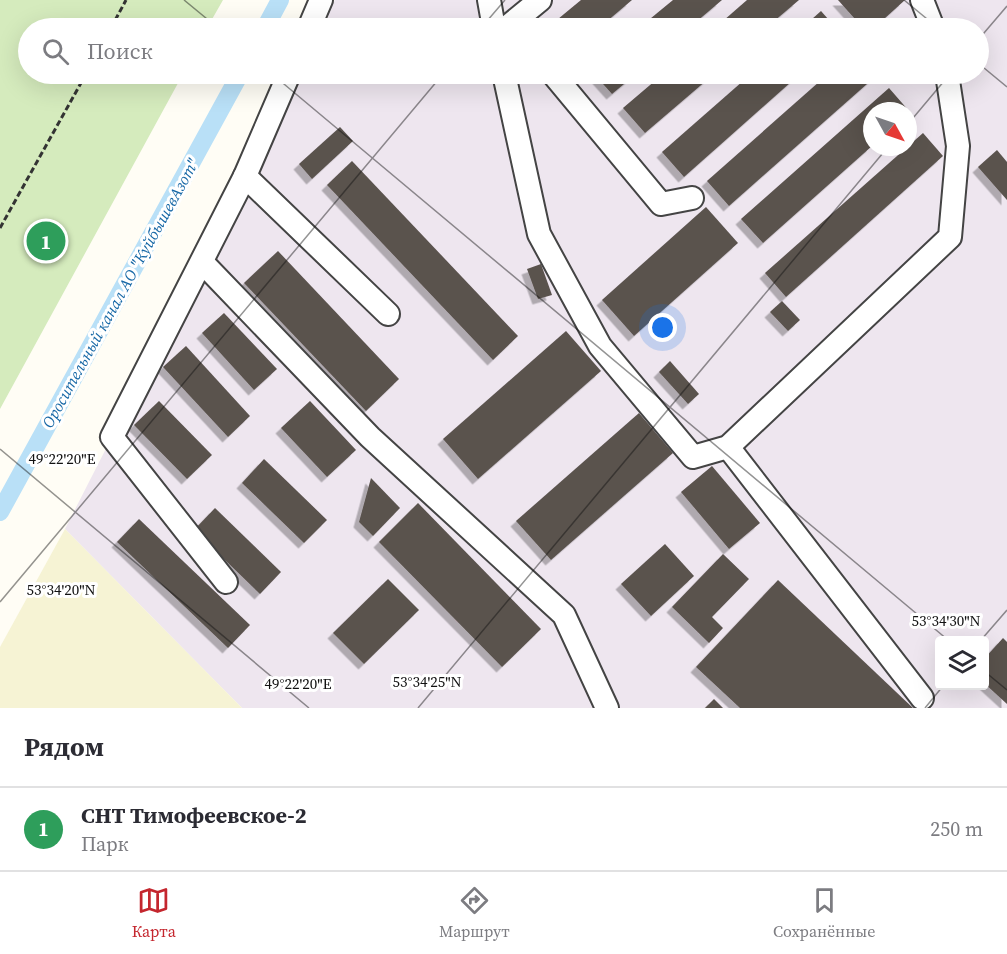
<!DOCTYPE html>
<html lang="ru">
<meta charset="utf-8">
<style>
body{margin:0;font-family:"Source Serif 4",serif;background:#f7f7f7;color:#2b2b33}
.controls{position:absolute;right:18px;bottom:18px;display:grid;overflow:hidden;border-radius:6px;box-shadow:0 6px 24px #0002}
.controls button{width:54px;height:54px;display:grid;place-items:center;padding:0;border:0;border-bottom:2px solid #e1e1e2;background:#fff;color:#2b2b33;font:30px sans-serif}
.compass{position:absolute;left:863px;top:102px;width:54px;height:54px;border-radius:50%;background:#fff;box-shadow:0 6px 24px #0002;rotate:130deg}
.you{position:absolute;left:663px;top:328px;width:21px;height:21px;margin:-15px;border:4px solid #fff;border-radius:50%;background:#1a73e8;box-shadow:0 0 0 9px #1a73e833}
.badge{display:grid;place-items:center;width:39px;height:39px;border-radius:50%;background:#c4262e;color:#fff;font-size:20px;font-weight:700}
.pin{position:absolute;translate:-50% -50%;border:3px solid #fff;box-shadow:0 2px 6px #0006}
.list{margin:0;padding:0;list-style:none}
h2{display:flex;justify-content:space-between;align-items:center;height:78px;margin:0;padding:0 24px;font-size:26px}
h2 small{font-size:20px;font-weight:400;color:#7c7c81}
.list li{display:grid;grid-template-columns:39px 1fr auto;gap:18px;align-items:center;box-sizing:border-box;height:84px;padding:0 24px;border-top:2px solid #e1e1e2}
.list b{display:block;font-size:22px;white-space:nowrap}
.list p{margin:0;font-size:20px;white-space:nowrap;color:#7c7c81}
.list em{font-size:20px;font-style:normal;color:#7c7c81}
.icon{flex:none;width:33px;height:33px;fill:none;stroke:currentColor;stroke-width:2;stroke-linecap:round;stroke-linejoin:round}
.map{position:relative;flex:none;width:1007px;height:708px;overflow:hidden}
.search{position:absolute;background:#fff;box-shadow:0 6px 24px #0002;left:18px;right:18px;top:18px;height:66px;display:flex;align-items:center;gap:15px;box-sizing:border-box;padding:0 21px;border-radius:33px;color:#7c7c81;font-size:22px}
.sheet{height:162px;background:#fff}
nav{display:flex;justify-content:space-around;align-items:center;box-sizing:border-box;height:84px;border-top:2px solid #e1e1e2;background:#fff;font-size:16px;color:#7c7c81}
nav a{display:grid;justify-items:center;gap:3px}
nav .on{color:#c4262e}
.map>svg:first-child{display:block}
.industrial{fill:#eee6ef;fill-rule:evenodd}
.farmland{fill:#f6f3d4}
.green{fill:#d5ebbd}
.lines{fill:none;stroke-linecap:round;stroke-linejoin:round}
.canal{stroke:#b9e0f7;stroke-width:18}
.building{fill:#5a524d;filter:url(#shadow)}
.minor-casing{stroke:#444;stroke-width:26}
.path{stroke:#333;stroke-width:3;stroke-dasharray:6 3;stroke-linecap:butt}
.minor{stroke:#fff;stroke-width:22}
.ticks{fill:none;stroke:#111;stroke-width:1.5;stroke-opacity:0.45}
.labels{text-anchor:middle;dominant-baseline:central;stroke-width:6;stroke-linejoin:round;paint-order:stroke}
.water-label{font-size:16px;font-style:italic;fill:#1768a6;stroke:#fff}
.ticks-label{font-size:15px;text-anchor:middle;fill:#111;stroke:#fff;stroke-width:6;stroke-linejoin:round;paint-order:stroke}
</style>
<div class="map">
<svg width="1007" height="708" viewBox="0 0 1007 708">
<defs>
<filter id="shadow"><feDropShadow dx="-5.5" dy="5.5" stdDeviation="0" flood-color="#0004"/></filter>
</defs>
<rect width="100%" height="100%" fill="#fffdf5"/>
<!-- industrial -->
<path class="industrial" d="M335,0H1007V708H242L65,529L297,74H978V28H320ZM872,111H908V147H872ZM940,640H984V686H940Z"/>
<!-- farmland -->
<path class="farmland" d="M65,529L242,708H0V647Z"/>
<!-- green -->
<path class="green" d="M0,0H223L207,28H28V74H183L0,409Z"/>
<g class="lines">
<!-- canal -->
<g class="canal">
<path d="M265,28L280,0"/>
<path d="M0,512L240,74"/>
</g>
</g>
<!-- building -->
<g class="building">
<path d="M581,0H632L599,28H556L552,24Z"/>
<path d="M673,0H722L689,28H639Z"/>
<path d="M747,0H799L766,28H715Z"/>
<path d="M838,0H905L874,28H863Z"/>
<path d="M821,11L836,28H802Z"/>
<path d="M594,74H636L612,94Z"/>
<path d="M663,74H714L645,133L623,108Z"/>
<path d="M751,74H800L684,177L662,152Z"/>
<path d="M828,74H874L876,76L729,206L707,181Z"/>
<path d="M889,88L909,111H872V146L763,243L741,219Z"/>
<path d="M340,127L353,141L312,179L299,164Z"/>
<path d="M923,133L943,156L786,297L765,273Z"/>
<path d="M997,150L1007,162V200L978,167Z"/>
<path d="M352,161L518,336L493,360L327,185Z"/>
<path d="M706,207L738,243L634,336L602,300Z"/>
<path d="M278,251L399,379L366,411L244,283Z"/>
<path d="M541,264L552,295L538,299L527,269Z"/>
<path d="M782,301L800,320L788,331L770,312Z"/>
<path d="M224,313L277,369L254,390L202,333Z"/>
<path d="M566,331L601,371L478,479L443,439Z"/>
<path d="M186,346L250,416L228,437L163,367Z"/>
<path d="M670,361L699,394L688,404L659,372Z"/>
<path d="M159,401L212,455L187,479L134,425Z"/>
<path d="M310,401L356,450L327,477L281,428Z"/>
<path d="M639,413L673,453L551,560L516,521Z"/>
<path d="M264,459L327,520L304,543L242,483Z"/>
<path d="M712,466L760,523L729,549L681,492Z"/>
<path d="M371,478L400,508L373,536L359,522Z"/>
<path d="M418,503L541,629L502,667L379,542Z"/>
<path d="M215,508L281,572L260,594L194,530Z"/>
<path d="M139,519L250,625L228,648L117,542Z"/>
<path d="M665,544L694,576L651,616L621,584Z"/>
<path d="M723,554L749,579L712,617L723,628L709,643L672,607Z"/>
<path d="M388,579L419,610L364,664L333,633Z"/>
<path d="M778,580L913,708H740L696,667Z"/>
<path d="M1003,638L1007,642V704L984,683V659Z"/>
<path d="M714,699L723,708H705Z"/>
</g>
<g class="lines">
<!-- minor casing -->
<g class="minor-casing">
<g id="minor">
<path d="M489,0L494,28"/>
<path d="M922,0L933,28"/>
<path d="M309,28L321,0"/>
<path d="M506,28L540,0"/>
<path d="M504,74L539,234L600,346L693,457L728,447L950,237L958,146L947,74"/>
<path d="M553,74L661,204L692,198"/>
<path d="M245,176L388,314"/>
<path d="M202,262L370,437L564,615L607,708"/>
<path d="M728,447L922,698"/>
<path d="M226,582L112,437L245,176L289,74"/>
</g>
</g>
<!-- path -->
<g class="path">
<path d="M111,28L126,0"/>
<path d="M0,228L86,74"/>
</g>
<!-- minor -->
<use href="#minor" class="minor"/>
</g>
<!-- ticks -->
<path class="ticks" d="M184,0L218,28M904,0L938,28M481,28L505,0M978,40L1007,6M978,63L1007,87M272,74L948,640M908,124L950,74M0,449L309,708M0,602L443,74M981,640L1007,610M984,671L1007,690M418,708L888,147M925,708L943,686"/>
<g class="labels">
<!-- water labels -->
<g class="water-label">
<text transform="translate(120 293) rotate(-61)">Оросительный канал АО "КуйбышевАзот"</text>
</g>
</g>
<g class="ticks-label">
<text x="62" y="464">49°22'20"E</text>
<text x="61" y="595">53°34'20"N</text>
<text x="946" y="626">53°34'30"N</text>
<text x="427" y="687">53°34'25"N</text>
<text x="298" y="689">49°22'20"E</text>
</g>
</svg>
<div class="controls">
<button><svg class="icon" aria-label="layers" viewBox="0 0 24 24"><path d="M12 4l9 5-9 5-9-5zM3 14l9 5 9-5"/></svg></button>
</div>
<svg class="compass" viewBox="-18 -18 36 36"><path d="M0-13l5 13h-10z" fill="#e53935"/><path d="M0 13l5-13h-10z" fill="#7c7c81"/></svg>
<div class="you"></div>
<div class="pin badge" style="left:46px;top:241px;background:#2e9e5b">1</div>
<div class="search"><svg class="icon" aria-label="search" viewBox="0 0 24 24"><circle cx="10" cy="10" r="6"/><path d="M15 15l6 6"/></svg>Поиск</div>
</div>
<section class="sheet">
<h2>Рядом<small></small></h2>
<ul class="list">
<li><span class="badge" style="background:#2e9e5b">1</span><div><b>СНТ Тимофеевское-2</b><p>Парк</p></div><em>250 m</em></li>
</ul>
</section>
<nav>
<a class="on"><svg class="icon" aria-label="map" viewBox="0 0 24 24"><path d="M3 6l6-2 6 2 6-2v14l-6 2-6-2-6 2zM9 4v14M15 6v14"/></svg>Карта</a>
<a><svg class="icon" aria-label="directions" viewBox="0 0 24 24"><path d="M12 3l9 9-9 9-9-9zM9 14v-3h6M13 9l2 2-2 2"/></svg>Маршрут</a>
<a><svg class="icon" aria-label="saved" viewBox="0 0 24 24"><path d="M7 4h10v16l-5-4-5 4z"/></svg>Сохранённые</a>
</nav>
